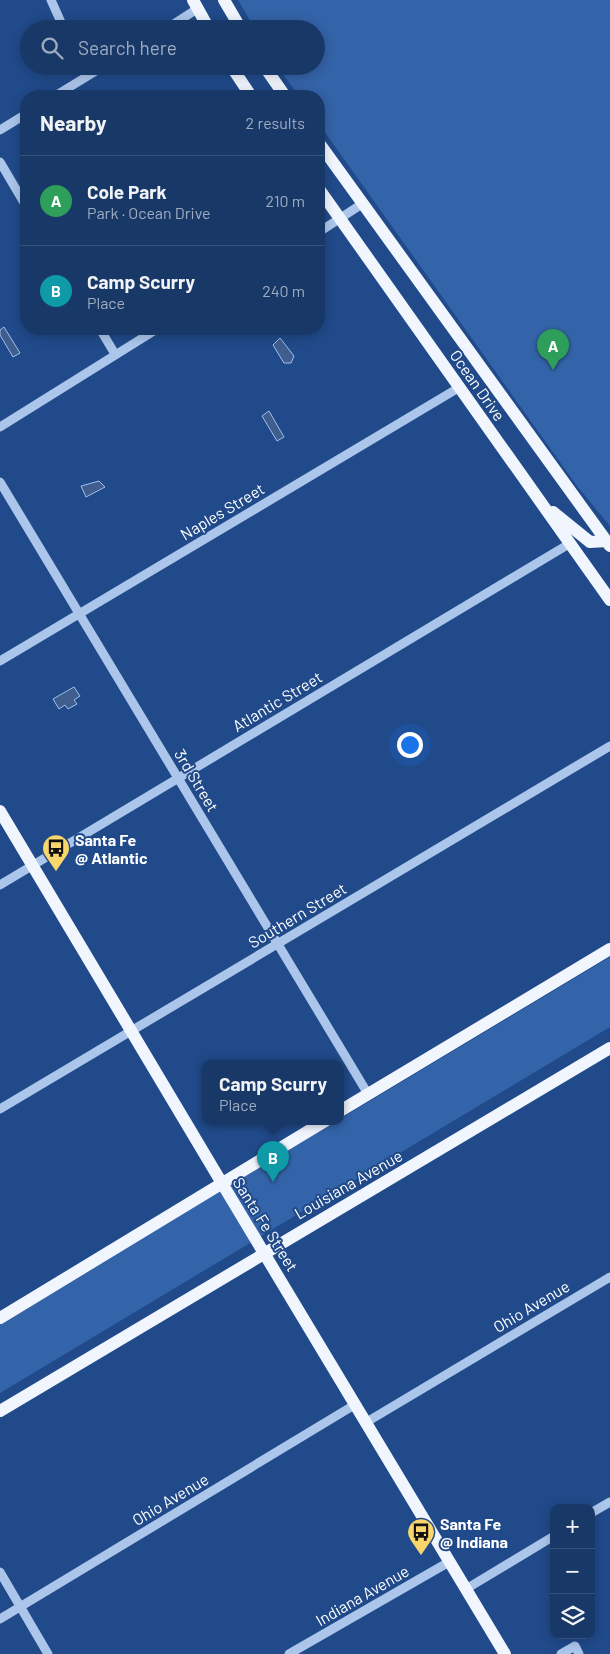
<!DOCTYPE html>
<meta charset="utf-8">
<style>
body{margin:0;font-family:Barlow,sans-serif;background:#213f6e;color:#f1f3f6}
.controls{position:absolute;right:15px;bottom:15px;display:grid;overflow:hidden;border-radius:10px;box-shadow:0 2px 12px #0003}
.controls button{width:45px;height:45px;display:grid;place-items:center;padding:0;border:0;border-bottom:1px solid #36527c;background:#183868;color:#f1f3f6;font:25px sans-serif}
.you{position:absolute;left:409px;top:744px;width:18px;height:18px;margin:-12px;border:4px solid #fff;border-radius:50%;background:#1a73e8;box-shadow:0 0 0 8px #1a73e833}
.badge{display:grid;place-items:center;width:32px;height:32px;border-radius:50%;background:#90b9f0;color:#fff;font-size:16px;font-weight:700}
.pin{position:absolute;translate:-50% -41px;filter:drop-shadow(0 1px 2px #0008)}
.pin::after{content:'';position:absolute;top:26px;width:18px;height:15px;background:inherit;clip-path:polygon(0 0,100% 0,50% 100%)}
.popup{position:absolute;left:202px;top:1060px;width:142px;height:65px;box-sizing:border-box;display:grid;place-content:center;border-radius:10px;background:#183868;filter:drop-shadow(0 1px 4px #0005);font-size:16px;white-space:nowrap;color:#9facc0}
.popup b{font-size:19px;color:#f1f3f6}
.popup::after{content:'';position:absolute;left:50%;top:100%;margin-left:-10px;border:10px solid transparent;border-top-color:#183868}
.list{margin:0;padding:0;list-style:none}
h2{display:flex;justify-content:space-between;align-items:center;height:65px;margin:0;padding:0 20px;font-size:21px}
h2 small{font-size:16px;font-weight:400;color:#9facc0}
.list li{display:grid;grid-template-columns:32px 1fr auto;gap:15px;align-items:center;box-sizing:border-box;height:90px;padding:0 20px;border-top:1px solid #36527c}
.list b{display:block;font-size:19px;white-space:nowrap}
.list p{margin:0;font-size:16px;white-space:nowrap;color:#9facc0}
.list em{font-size:16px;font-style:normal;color:#9facc0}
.icon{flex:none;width:28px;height:28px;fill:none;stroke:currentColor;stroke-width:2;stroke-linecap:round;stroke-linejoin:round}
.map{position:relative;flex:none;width:610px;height:1654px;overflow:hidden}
.search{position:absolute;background:#183868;box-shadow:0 2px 12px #0003;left:20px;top:20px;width:305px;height:55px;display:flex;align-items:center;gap:12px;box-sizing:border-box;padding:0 18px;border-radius:28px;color:#9facc0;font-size:19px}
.panel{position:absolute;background:#183868;box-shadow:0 2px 12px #0003;left:20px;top:90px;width:305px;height:245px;border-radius:20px}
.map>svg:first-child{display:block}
.green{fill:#3363a8}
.water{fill:#405e8d;stroke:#9fc0ed}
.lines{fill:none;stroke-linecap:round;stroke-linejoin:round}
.minor{stroke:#acc6eb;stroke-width:9}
.major{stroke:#f1f5fe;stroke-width:12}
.labels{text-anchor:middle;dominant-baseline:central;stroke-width:4;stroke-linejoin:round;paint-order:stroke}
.street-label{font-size:16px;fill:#fff;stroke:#204a8a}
.poi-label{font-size:16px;font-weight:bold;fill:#fff;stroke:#204a8a;text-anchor:start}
</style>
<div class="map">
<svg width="610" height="1654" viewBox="0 0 610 1654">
<rect width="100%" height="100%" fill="#204a8a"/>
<!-- green -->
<g class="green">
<path d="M238,0H610V526L577,486L319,124V96H299L277,66H316V29H255Z"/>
<path d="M610,957V1027L0,1393V1323Z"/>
</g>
<!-- water -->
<g class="water">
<path d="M4,327L20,353L13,357L0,335V330Z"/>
<path d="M280,338L294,356L291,363H284L273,345Z"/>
<path d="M269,411L284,437L277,441L262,416Z"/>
<path d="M99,481L105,487L86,497L81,486Z"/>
<path d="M74,687L80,696L74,700L77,704L68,709L65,705L59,709L53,699Z"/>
</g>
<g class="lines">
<!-- minor -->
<g class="minor">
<path d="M51,0L64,29"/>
<path d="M166,29L197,9"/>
<path d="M55,96L104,66"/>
<path d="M0,130L26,114"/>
<path d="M0,162L26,206"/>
<path d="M319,232L362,204"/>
<path d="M100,329L115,354"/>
<path d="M0,427L157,329"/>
<path d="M0,482L368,1094"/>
<path d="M0,661L460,387"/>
<path d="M0,885L569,544"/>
<path d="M0,1109L610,746"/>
<path d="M365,1423L610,1277"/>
<path d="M591,1513L610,1502"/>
<path d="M0,1572L48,1654"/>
<path d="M466,1589L554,1536"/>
<path d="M0,1619L356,1404"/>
<path d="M289,1654L449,1562"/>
<path d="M561,1654L575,1646L579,1654"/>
</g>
<!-- major -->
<g class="major">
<path d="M193,0L209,29"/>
<path d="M224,0L241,29"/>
<path d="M231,66L251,96"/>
<path d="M264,66L285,96"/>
<path d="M319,143L610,546"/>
<path d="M319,189L610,600"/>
<path d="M553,512L590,542L607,541"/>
<path d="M0,811C167,1093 336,1373 505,1654"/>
<path d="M340,1111L610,949"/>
<path d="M0,1318L325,1121"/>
<path d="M0,1411L610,1048"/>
</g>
</g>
<!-- icons -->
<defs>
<g id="bus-pin" transform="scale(1.4375)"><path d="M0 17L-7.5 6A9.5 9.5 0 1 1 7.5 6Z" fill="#f9d66c" stroke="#204a8a"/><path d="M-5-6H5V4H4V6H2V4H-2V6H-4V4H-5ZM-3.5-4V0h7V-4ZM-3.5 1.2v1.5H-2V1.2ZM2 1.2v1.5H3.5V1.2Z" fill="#111"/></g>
</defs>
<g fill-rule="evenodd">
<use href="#bus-pin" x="56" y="848"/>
<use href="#bus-pin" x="421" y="1532"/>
</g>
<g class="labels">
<!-- street labels -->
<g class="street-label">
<text transform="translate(478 385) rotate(55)">Ocean Drive</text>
<text transform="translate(222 511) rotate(-31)">Naples Street</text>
<text transform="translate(277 701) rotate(-31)">Atlantic Street</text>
<text transform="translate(197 780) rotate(59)">3rd Street</text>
<text transform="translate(297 915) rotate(-31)">Southern Street</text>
<text transform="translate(348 1184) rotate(-30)">Louisiana Avenue</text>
<text transform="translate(266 1224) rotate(58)">Santa Fe Street</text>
<text transform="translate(531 1306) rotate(-31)">Ohio Avenue</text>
<text transform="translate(170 1499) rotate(-31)">Ohio Avenue</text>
<text transform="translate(362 1595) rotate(-30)">Indiana Avenue</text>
</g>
<!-- poi labels -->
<g class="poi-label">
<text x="75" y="839">Santa Fe<tspan x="75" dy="18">@ Atlantic</tspan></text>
<text x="440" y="1523">Santa Fe<tspan x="440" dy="18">@ Indiana</tspan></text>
</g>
</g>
</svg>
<div class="controls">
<button>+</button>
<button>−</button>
<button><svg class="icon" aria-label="layers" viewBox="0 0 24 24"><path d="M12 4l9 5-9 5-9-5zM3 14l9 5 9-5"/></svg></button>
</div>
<div class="you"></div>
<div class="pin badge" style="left:553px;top:370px;background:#2e9e5b">A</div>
<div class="pin badge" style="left:273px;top:1182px;background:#0f9aa8">B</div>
<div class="popup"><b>Camp Scurry</b>Place</div>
<div class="search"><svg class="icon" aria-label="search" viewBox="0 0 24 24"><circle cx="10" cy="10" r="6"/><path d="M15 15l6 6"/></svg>Search here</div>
<section class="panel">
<h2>Nearby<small>2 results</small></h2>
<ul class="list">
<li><span class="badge" style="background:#2e9e5b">A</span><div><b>Cole Park</b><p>Park · Ocean Drive</p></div><em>210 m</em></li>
<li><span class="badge" style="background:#0f9aa8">B</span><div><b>Camp Scurry</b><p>Place</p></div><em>240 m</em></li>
</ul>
</section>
</div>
